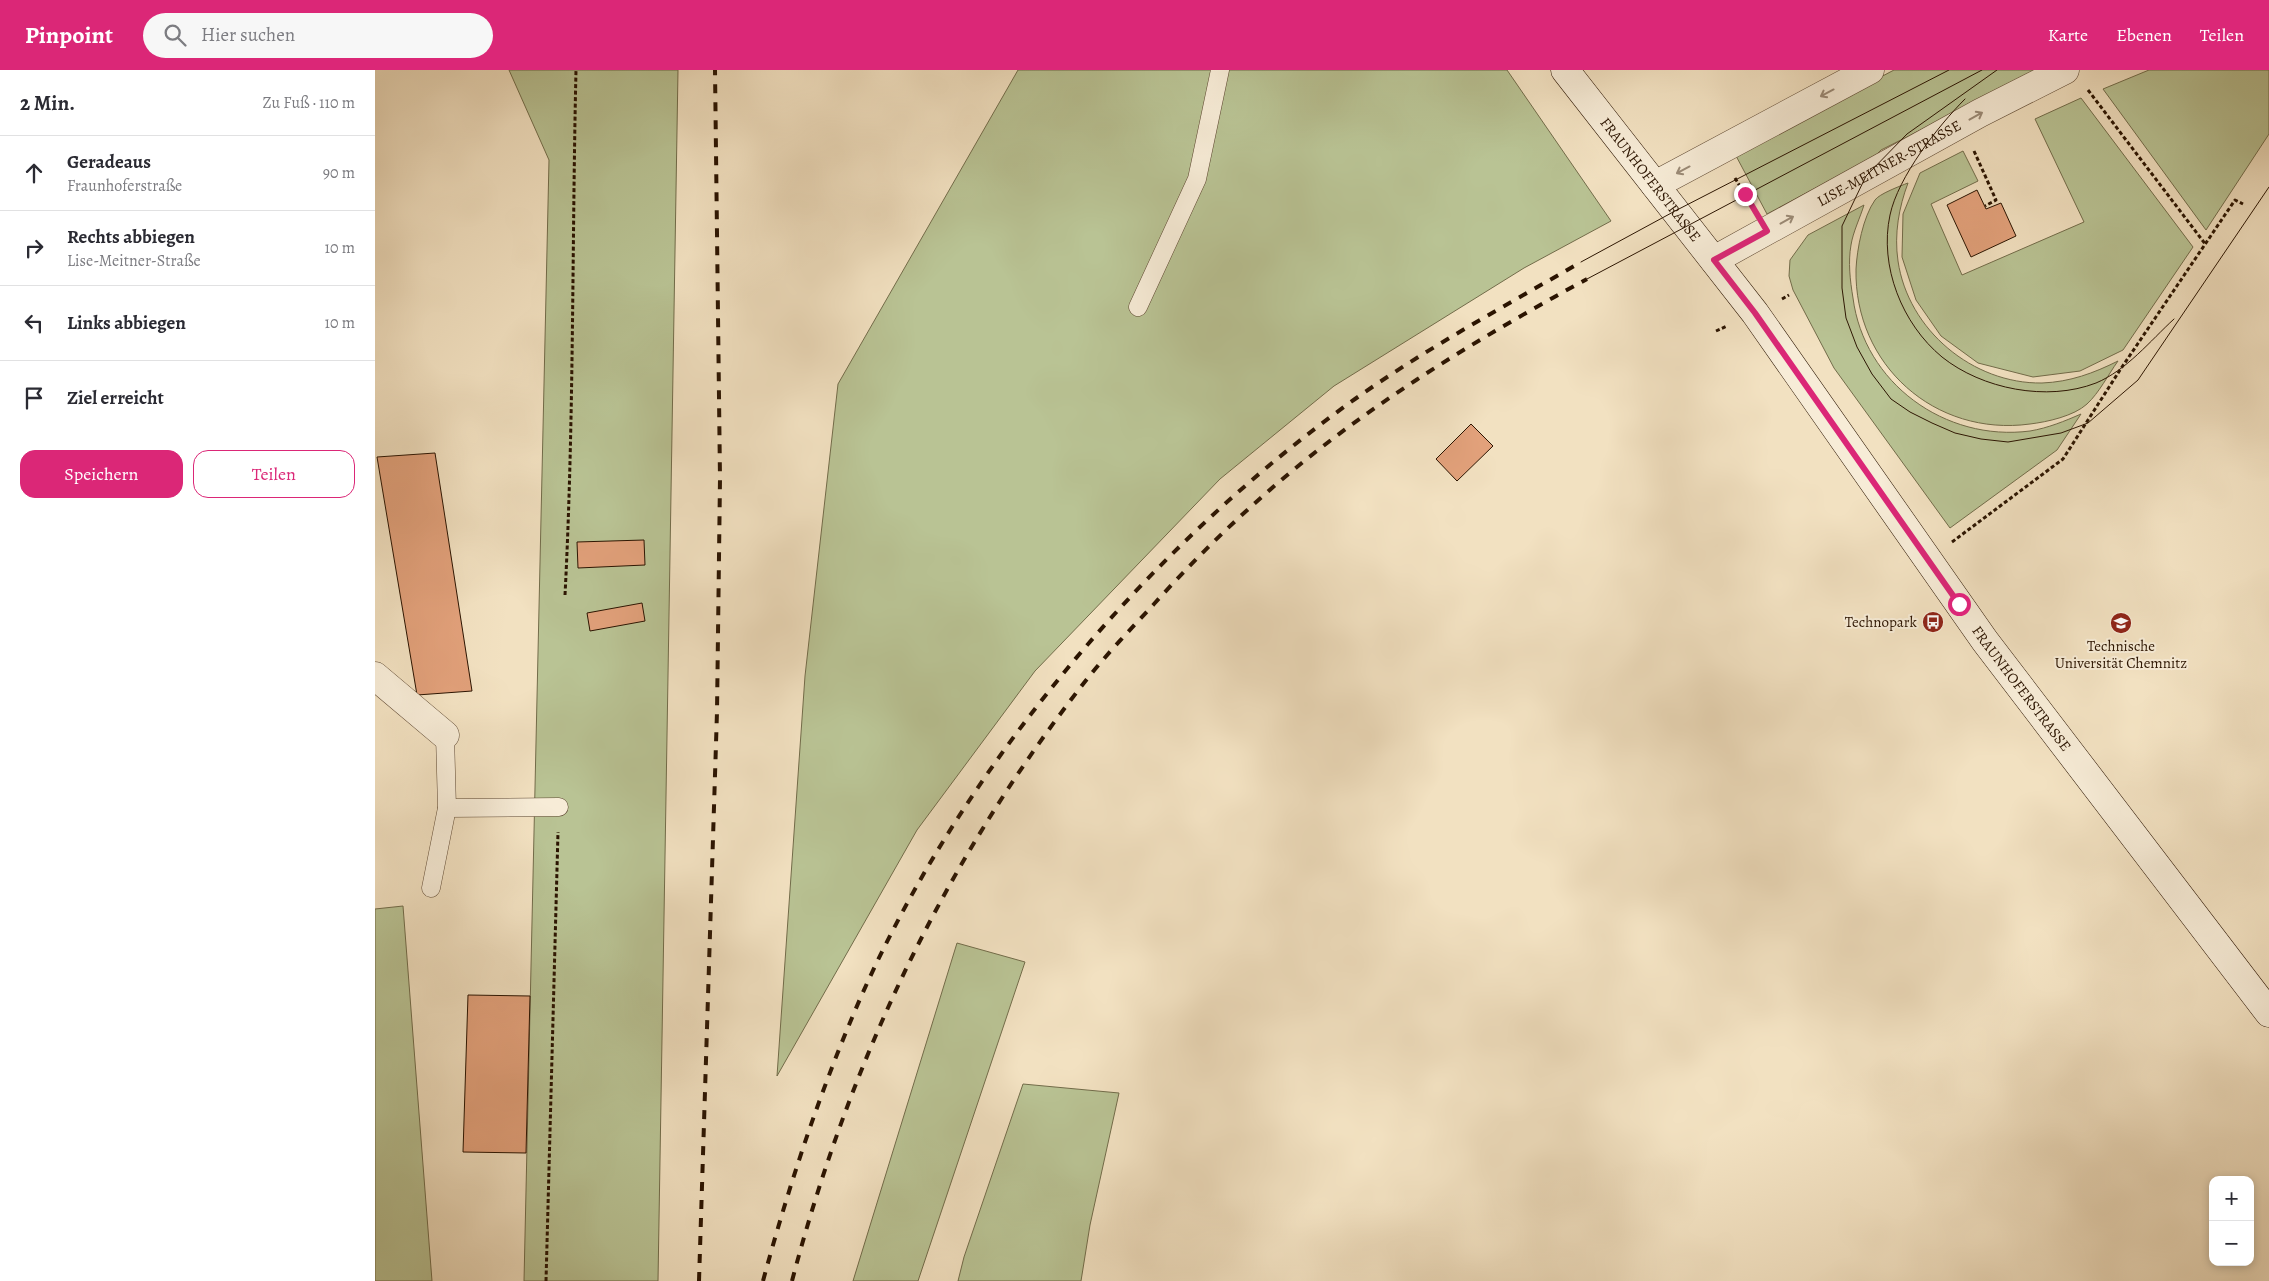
<!DOCTYPE html>
<html lang="de">
<meta charset="utf-8">
<style>
body{margin:0;font-family:Alegreya,serif;background:#f7f7f7;color:#2b2b33}
.controls{position:absolute;right:15px;bottom:15px;display:grid;overflow:hidden;border-radius:10px;box-shadow:0 2px 8px #0003}
.controls button{width:45px;height:45px;display:grid;place-items:center;padding:0;border:0;border-bottom:1px solid #e1e1e2;background:#fff;color:#2b2b33;font:25px sans-serif}
.stop{position:absolute;width:15px;height:15px;margin:-11px;border:4px solid #db2777;border-radius:50%;background:#fff}
.stop.end{background:#db2777;border-color:#fff;box-shadow:0 1px 5px #0008}
.list{margin:0;padding:0;list-style:none}
h2{display:flex;justify-content:space-between;align-items:center;height:65px;margin:0;padding:0 20px;font-size:21px}
h2 small{font-size:16px;font-weight:400;color:#7c7c81}
.list li{display:grid;grid-template-columns:32px 1fr auto;gap:15px;align-items:center;box-sizing:border-box;height:75px;padding:0 20px;border-top:1px solid #e1e1e2}
.list b{display:block;font-size:19px;white-space:nowrap}
.list p{margin:0;font-size:16px;white-space:nowrap;color:#7c7c81}
.list em{font-size:16px;font-style:normal;color:#7c7c81}
.actions{display:flex;gap:10px;padding:15px 20px}
.actions a{flex:1;padding:11px 0;border:1px solid #db2777;border-radius:15px;text-align:center;font-size:18px;color:#db2777}
.actions .main{background:#db2777;color:#fff}
.icon{flex:none;width:28px;height:28px;fill:none;stroke:currentColor;stroke-width:2;stroke-linecap:round;stroke-linejoin:round}
.map{position:relative;flex:none;width:1894px;height:1211px;overflow:hidden}
header{display:flex;align-items:center;gap:30px;box-sizing:border-box;height:70px;padding:0 25px;background:#db2777;color:#fff}
header strong{font-size:24px}
nav{display:flex;gap:28px;margin-inline-start:auto;font-size:18px}
.search{width:350px;height:45px;background:#f7f7f7;display:flex;align-items:center;gap:12px;box-sizing:border-box;padding:0 18px;border-radius:28px;color:#7c7c81;font-size:19px}
main{display:flex}
aside{flex:1;background:#fff}
.map>svg:first-child{display:block}
.green{fill:#b9c394;stroke:#726c4a}
.building{fill:#e2a17b;stroke:#2b1401}
.lines{fill:none;stroke-linecap:round;stroke-linejoin:round}
.lane-casing{stroke:#5d4731;stroke-width:19}
.street-casing{stroke:#5d4731;stroke-width:29}
.secondary-casing{stroke:#2b1401;stroke-width:29}
.path{stroke:#2b1401;stroke-width:3;stroke-dasharray:4 2.5;stroke-linecap:butt}
.lane{stroke:#f7ecd7;stroke-width:18}
.street{stroke:#f7ecd7;stroke-width:28}
.secondary{stroke:#f7ecd7;stroke-width:28}
.tram{stroke:#2b1401;stroke-width:1}
.rail{stroke:#2b1401;stroke-width:4;stroke-dasharray:9 9;stroke-linecap:butt}
.oneway{stroke:#9b8b77}
.route{stroke:#db2777;stroke-width:6}
.labels{text-anchor:middle;dominant-baseline:central;stroke-width:4;stroke-linejoin:round;paint-order:stroke}
.street-label{font-size:15px;fill:#2b1401;stroke:#f7ecd7}
.poi-label{font-size:15px;fill:#2b1401;stroke:#f7ecd7;text-anchor:end}
</style>
<header>
<strong>Pinpoint</strong>
<div class="search"><svg class="icon" aria-label="search" viewBox="0 0 24 24"><circle cx="10" cy="10" r="6"/><path d="M15 15l6 6"/></svg>Hier suchen</div>
<nav><a>Karte</a><a>Ebenen</a><a>Teilen</a></nav>
</header>
<main>
<aside>
<h2>2 Min.<small>Zu Fuß · 110 m</small></h2>
<ul class="list">
<li><svg class="icon" aria-label="ahead" viewBox="0 0 24 24"><path d="M12 20V5M6 11l6-6 6 6"/></svg><div><b>Geradeaus</b><p>Fraunhoferstraße</p></div><em>90 m</em></li>
<li><svg class="icon" aria-label="right" viewBox="0 0 24 24"><path d="M7 20v-9h11M14 6l5 5-5 5"/></svg><div><b>Rechts abbiegen</b><p>Lise-Meitner-Straße</p></div><em>10 m</em></li>
<li><svg class="icon" aria-label="left" viewBox="0 0 24 24"><path d="M17 20v-9H6M10 6l-5 5 5 5"/></svg><div><b>Links abbiegen</b></div><em>10 m</em></li>
<li><svg class="icon" aria-label="arrive" viewBox="0 0 24 24"><path d="M6 21V4h12l-3 4 3 4H6"/></svg><div><b>Ziel erreicht</b></div></li>
</ul>
<div class="actions"><a class="main">Speichern</a><a>Teilen</a></div>
</aside>
<div class="map">
<svg width="1894" height="1211" viewBox="0 0 1894 1211">
<rect width="100%" height="100%" fill="#f2e1c1"/>
<filter id="stains"><feTurbulence type="fractalNoise" baseFrequency=".004" numOctaves="4"/><feColorMatrix values="0 0 0 0 .2 0 0 0 0 .09 0 0 0 0 .02 0 0 0 .5 -.17"/></filter>
<radialGradient id="worn" r=".72"><stop offset=".6" stop-color="#630" stop-opacity="0"/><stop offset="1" stop-color="#630" stop-opacity=".3"/></radialGradient>
<!-- green -->
<g class="green">
<path d="M134,0H303L283,1211H149L174,90Z"/>
<path d="M643,0H1132L1236,151L1149,198L959,316L845,409L660,601L542,760L402,1006L430,606L463,314Z"/>
<path d="M1519,0H1665L1506,80L1499,87L1392,144L1360,84Z"/>
<path d="M1774,0H1894V64L1831,160L1728,19Z"/>
<path d="M1706,28L1818,177L1748,280L1705,301L1658,307L1603,293L1566,266L1541,230L1527,187L1528,144L1545,103L1588,81L1603,111L1556,134L1587,205L1709,152L1660,49Z"/>
<path d="M1533,113C1524,137 1519,164 1523,191C1533,260 1598,314 1667,313C1695,312 1719,303 1743,291C1733,305 1724,323 1712,334C1699,346 1672,352 1655,354C1560,367 1479,295 1481,199C1482,179 1488,147 1500,130C1504,124 1525,116 1533,113Z"/>
<path d="M1489,135C1485,148 1478,162 1476,175C1473,192 1475,210 1478,228C1489,313 1570,372 1655,361C1673,358 1690,351 1706,344L1682,380L1575,458L1459,298L1418,220L1414,206L1415,190L1433,165Z"/>
<path d="M28,836L57,1211H0V839Z"/>
<path d="M582,873L650,892L543,1211H478Z"/>
<path d="M648,1014L744,1023L715,1155L706,1211H583L589,1187Z"/>
</g>
<!-- building -->
<g class="building">
<path d="M1602,120L1611,139L1626,133L1641,166L1596,187L1572,135Z"/>
<path d="M1096,354L1118,376L1082,411L1061,389Z"/>
<path d="M60,383L97,621L42,625L2,387Z"/>
<path d="M269,470L270,495L203,498L202,472Z"/>
<path d="M267,533L270,551L215,561L212,543Z"/>
<path d="M93,925L155,926L151,1083L88,1082Z"/>
</g>
<g class="lines">
<!-- lane casing -->
<g class="lane-casing">
<g id="lane">
<path d="M763,237L822,109L845,0"/>
<path d="M72,738L184,737"/>
<path d="M56,818L72,738L70,665"/>
</g>
</g>
<!-- street casing -->
<g class="street-casing">
<g id="street">
<path d="M1280,115L1495,0"/>
<path id="s1" d="M1339,190L1605,43L1690,0"/>
<path d="M0,606L70,665"/>
</g>
</g>
<!-- secondary casing -->
<g class="secondary-casing">
<g id="secondary">
<path id="s2" d="M1190,0L1380,243L1610,571L1894,943"/>
</g>
</g>
<!-- path -->
<g class="path">
<path d="M1713,20L1831,175"/>
<path d="M1599,81L1621,130L1610,136"/>
<path d="M1360,108L1376,135"/>
<path d="M1407,229L1414,225"/>
<path d="M1341,261L1352,256"/>
<path d="M1577,472L1688,389L1745,300L1860,130L1868,134"/>
<path d="M190,525C199,350 197,175 201,0"/>
<path d="M171,1211L183,762"/>
</g>
<!-- lane -->
<use href="#lane" class="lane"/>
<!-- street -->
<use href="#street" class="street"/>
<!-- secondary -->
<use href="#secondary" class="secondary"/>
<!-- tram -->
<g class="tram">
<path d="M1622,0L1532,64L1491,106L1467,156V218L1471,248L1482,277L1497,304L1516,329L1535,342L1557,353L1580,363L1606,369L1633,372L1686,363L1713,353L1763,310L1894,117"/>
<path d="M1590,29C1563,56 1523,107 1515,145C1504,196 1527,254 1567,287C1607,319 1672,332 1721,313C1752,300 1775,271 1799,249"/>
<path d="M1206,192L1300,141L1574,0"/>
<path d="M1212,209L1607,0"/>
</g>
<!-- rail -->
<g class="rail">
<path d="M324,1211L342,642L345,409L340,0"/>
<path d="M388,1211C414,1115 445,1021 485,929C587,697 774,476 980,329C1052,278 1130,236 1206,192"/>
<path d="M417,1211C474,994 567,796 705,618C727,589 754,561 779,534C825,483 875,435 928,392C1016,321 1113,263 1212,209"/>
</g>
</g>
<!-- one-way arrows -->
<defs><path id="oneway-shaft" d="M-6 0H5M1.5-3L5.5 0L1.5 3" fill="none" stroke-width="1.6" stroke-linecap="round" stroke-linejoin="round" transform="scale(1.25)"/></defs>
<g class="oneway">
<use href="#oneway-shaft" transform="translate(1452 23) rotate(152)"/>
<use href="#oneway-shaft" transform="translate(1601 46) rotate(-29)"/>
<use href="#oneway-shaft" transform="translate(1308 100) rotate(152)"/>
<use href="#oneway-shaft" transform="translate(1412 150) rotate(-29)"/>
</g>
<g class="lines">
<!-- route -->
<path class="route" d="M1370,124L1392,161L1339,190L1380,243L1584,534"/>
</g>
<!-- icons -->
<defs>
<g id="bus-disc" transform="scale(1.125)"><circle r="9.5" fill="#8f2418" stroke="#f7ecd7"/><path d="M-5-6H5V4H4V6H2V4H-2V6H-4V4H-5ZM-3.5-4V0h7V-4ZM-3.5 1.2v1.5H-2V1.2ZM2 1.2v1.5H3.5V1.2Z" fill="#fff"/></g>
<g id="university-disc" transform="scale(1.125)"><circle r="9.5" fill="#8f2418" stroke="#f7ecd7"/><path d="M0-5L7-2L0 1L-7-2ZM-4 1L0 2.5L4 1V4Q0 6-4 4Z" fill="#fff"/></g>
</defs>
<g fill-rule="evenodd">
<use href="#bus-disc" x="1558" y="552"/>
<use href="#university-disc" x="1746" y="553"/>
</g>
<g class="labels">
<!-- street labels -->
<g class="street-label">
<text stroke="none"><textPath href="#s1" startOffset="200">LISE-MEITNER-STRASSE</textPath></text>
<text stroke="none"><textPath href="#s2" startOffset="139">FRAUNHOFERSTRASSE</textPath></text>
<text stroke="none"><textPath href="#s2" startOffset="769">FRAUNHOFERSTRASSE</textPath></text>
</g>
<!-- poi labels -->
<g class="poi-label">
<text x="1542" y="552">Technopark</text>
<text x="1746" y="576" text-anchor="middle">Technische<tspan x="1746" dy="17">Universität Chemnitz</tspan></text>
</g>
</g>
<rect width="100%" height="100%" filter="url(#stains)"/>
<rect width="100%" height="100%" fill="url(#worn)"/>
</svg>
<div class="controls">
<button>+</button>
<button>−</button>
</div>
<div class="stop" style="left:1584px;top:534px"></div>
<div class="stop end" style="left:1370px;top:124px"></div>
</div>
</main>
